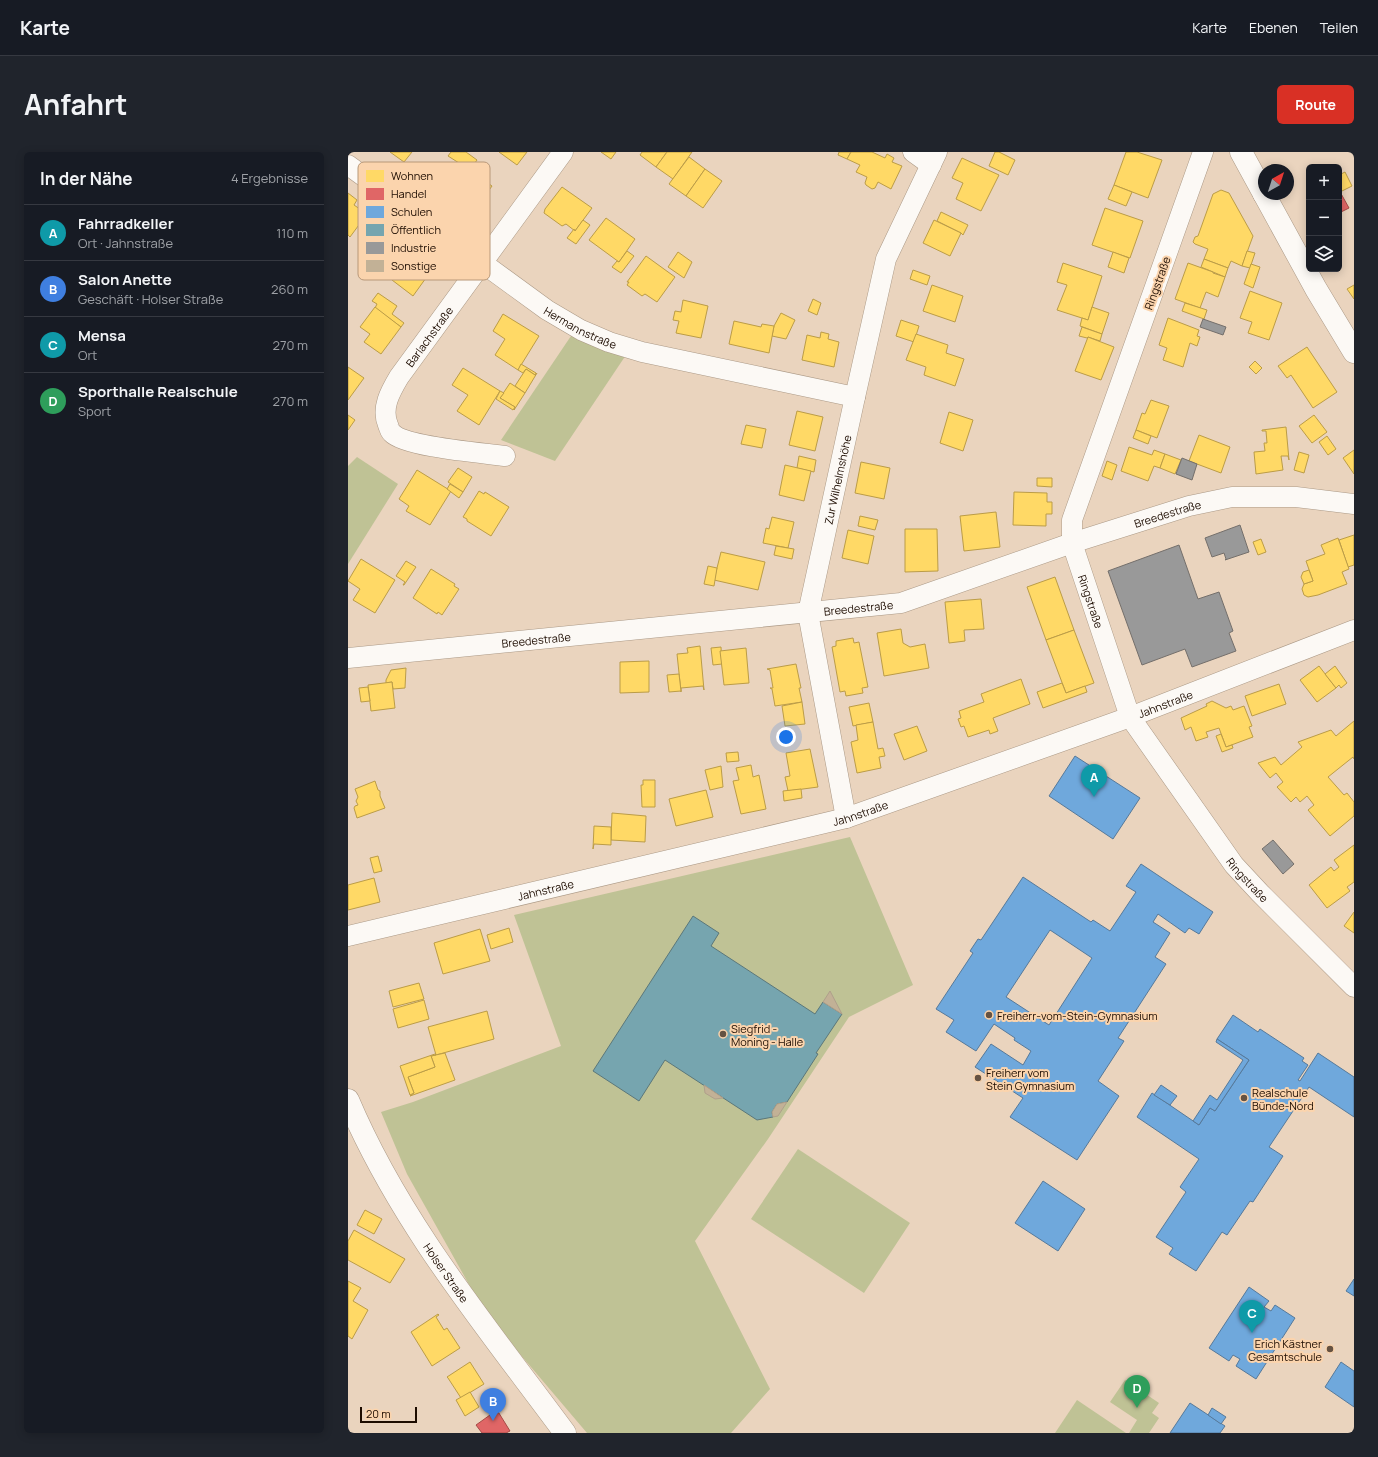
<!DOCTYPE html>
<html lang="de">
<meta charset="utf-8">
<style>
body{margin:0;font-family:Manrope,sans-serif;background:#20242c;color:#f1f3f6}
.controls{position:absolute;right:12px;top:12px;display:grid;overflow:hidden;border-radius:6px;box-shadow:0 2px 10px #0003}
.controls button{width:36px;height:36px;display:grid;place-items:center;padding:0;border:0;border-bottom:1px solid #363941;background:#171b24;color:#f1f3f6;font:20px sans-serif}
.compass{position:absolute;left:910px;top:12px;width:36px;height:36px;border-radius:50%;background:#171b24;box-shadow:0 2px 10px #0003;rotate:39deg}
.scale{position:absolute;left:12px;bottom:10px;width:57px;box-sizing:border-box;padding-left:4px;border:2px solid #1d0c00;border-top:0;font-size:11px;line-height:14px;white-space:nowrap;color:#1d0c00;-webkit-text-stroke:3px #fbd4ad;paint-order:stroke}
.you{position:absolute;left:438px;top:585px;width:14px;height:14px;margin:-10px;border:3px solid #fff;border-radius:50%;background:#1a73e8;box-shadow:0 0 0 6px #1a73e833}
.badge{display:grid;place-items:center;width:26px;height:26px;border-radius:50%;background:#d93025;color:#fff;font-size:13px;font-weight:700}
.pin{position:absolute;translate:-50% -33px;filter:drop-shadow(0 1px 2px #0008)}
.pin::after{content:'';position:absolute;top:21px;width:14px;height:12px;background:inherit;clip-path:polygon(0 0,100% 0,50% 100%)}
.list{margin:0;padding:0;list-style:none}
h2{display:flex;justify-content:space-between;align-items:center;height:52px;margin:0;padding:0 16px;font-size:17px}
h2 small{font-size:13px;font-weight:400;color:#9ea1a6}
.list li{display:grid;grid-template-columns:26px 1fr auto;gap:12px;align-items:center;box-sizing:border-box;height:56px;padding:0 16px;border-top:1px solid #363941}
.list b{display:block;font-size:15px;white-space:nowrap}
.list p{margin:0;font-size:13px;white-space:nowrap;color:#9ea1a6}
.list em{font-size:13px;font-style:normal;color:#9ea1a6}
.icon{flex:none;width:22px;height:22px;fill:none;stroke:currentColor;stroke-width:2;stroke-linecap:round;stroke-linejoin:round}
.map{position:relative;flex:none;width:1006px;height:1281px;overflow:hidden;border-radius:6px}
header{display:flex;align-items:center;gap:24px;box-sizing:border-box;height:56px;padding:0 20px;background:#171b24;border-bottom:1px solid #363941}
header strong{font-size:19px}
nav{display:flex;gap:22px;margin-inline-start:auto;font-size:14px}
.intro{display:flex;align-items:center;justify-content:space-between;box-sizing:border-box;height:96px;padding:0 24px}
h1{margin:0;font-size:28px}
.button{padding:10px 18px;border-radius:6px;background:#d93025;color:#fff;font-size:14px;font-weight:700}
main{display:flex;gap:24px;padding:0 24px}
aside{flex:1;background:#171b24;border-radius:6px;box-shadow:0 2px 10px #0003}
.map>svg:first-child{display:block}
.green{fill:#bfc295}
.homes{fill:#ffd966;stroke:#bb9c47}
.shops{fill:#e06666;stroke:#a64b47}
.schools{fill:#6fa8dc;stroke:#56799a;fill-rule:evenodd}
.public{fill:#76a5af;stroke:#5b777a}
.industry{fill:#999;stroke:#746f6b}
.building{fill:#c2b196;stroke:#afa08b}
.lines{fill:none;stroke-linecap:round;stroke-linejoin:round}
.minor-casing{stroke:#ab9986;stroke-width:21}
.tertiary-casing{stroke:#ab9986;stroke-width:23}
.secondary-casing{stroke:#ab9986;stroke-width:23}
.minor{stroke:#fcf9f5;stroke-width:20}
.tertiary{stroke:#fcf9f5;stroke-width:22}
.secondary{stroke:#fcf9f5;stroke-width:22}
.poi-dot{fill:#655242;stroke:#fbd4ad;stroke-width:1.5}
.labels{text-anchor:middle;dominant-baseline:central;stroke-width:4;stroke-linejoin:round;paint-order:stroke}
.street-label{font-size:11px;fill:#1d0c00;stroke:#fbd4ad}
.poi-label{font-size:11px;fill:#1d0c00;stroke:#fbd4ad;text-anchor:start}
.key{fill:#fbd4ad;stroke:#b89879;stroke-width:1}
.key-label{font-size:11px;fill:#1d0c00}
</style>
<header>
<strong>Karte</strong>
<nav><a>Karte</a><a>Ebenen</a><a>Teilen</a></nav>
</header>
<div class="intro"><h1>Anfahrt</h1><a class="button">Route</a></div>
<main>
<aside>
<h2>In der Nähe<small>4 Ergebnisse</small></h2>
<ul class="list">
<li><span class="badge" style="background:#0f9aa8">A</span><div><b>Fahrradkeller</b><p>Ort · Jahnstraße</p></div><em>110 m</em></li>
<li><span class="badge" style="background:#3f7fe0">B</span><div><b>Salon Anette</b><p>Geschäft · Holser Straße</p></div><em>260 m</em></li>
<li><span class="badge" style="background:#0f9aa8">C</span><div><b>Mensa</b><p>Ort</p></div><em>270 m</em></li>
<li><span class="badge" style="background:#2e9e5b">D</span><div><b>Sporthalle Realschule</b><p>Sport</p></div><em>270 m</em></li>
</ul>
</aside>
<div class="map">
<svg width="1006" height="1281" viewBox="0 0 1006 1281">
<rect width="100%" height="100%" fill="#ead4be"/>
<!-- green -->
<g class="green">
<path d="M225,181L278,203L207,309L153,288Z"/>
<path d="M9,305L50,332L0,412V314Z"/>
<path d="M502,685L565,833L501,865L420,987L347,1089L422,1237L383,1281H239L137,1161L59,1022L33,960L65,950L213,894L166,763Z"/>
<path d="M450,997L562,1071L516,1141L403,1067Z"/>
<path d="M777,1228L811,1251L804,1261L811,1266L801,1281H781L789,1268L762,1250Z"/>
<path d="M729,1248L778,1281H707Z"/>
</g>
<!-- homes -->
<g class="homes">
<path d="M42,0H64L56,10Z"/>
<path d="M103,0H118L129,8L122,18L100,4Z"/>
<path d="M151,0H179L169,13Z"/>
<path d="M253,0H268L263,7Z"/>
<path d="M294,0H319L308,15L292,3Z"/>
<path d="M319,0H344L325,27L308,15Z"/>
<path d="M491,0H503L499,7L490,3Z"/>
<path d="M503,0H524L537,6L539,2L546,6L544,10L554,14L543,37L530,30L527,36L524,37L518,33L517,31L519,25L508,20L512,13L499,7Z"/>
<path d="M647,0H651L667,8L660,23L641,14Z"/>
<path d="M778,0H789L814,8L800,46L766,33Z"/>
<path d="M341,5L357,17L338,44L321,32Z"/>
<path d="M614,6L651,23L633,59L608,47L615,31L604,26Z"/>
<path d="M114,13L144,34L127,58L97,36Z"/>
<path d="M357,17L374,29L355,56L338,44Z"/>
<path d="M997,20L1004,34L992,40L991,23Z"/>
<path d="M766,33L784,40L778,54L760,47Z"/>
<path d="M214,35L244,56L227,79L218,72L214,74L196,61L197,57Z"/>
<path d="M873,38L881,41L905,84L894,114L883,109L880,116L856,107L860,97L847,92L845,90L847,85L850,84L865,42Z"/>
<path d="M0,41L9,48L6,53L19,62L2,85L0,83Z"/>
<path d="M757,56L795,69L782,106L744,93Z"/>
<path d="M593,60L620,73L615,83L613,81L589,69Z"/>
<path d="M258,66L287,87L271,110L241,88Z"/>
<path d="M235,68L242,73L228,92L219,86L226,77L227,79Z"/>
<path d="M586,68L613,81L602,104L575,91Z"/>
<path d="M67,97L88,112L65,144L44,128Z"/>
<path d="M279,99L286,104L273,121L264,115L269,109L271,110Z"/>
<path d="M899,99L907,101L902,116L894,114Z"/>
<path d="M330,100L344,110L336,126L320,115Z"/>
<path d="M765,100L781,106L776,121L760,115Z"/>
<path d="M298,104L327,125L309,150L297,142L294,144L279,133L281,130H279Z"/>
<path d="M856,107L880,116L877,125L853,115Z"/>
<path d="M715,111L754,124L740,168L709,158L719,133L709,130Z"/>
<path d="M840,111L865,120V121L877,125L870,145L858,140L852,156L827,147Z"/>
<path d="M903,112L912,115L905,136L896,132Z"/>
<path d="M565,118L582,124L579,133L562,127Z"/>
<path d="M584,133L615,144L607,170L575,159Z"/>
<path d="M1006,133V147L999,137Z"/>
<path d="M902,139L934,151L921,188L900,181L904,170L892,166Z"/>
<path d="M30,141L49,154L44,162L56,171L53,175L27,156L29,152L24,149Z"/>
<path d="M465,147L473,151L469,163L460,159Z"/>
<path d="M335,148L360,154L353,186L328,181L331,169L325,168L327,159L333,160Z"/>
<path d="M837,151L859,158L856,167L834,159Z"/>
<path d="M27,155L53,175L33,202L16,190L22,182L12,175Z"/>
<path d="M744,155L761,161L754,182L732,174L734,166L740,168Z"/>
<path d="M433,161L447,168L438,187L424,184L426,174Z"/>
<path d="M155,162L191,184L170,218L147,203L157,187L145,179Z"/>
<path d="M820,166L851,178L849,184L852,185L849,194L842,191L835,215L815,208L819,196L811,193Z"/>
<path d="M553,168L571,174L566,190L548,184Z"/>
<path d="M386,169L413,175L414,172L426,174L421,201L381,192Z"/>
<path d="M734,175L754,182L752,189L740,185L739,186L731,184Z"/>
<path d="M473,180L481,182L480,187L491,190L486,215L454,208L459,183L472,186Z"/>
<path d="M568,182L600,193L598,201L616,207L607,234L576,223L578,215L558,208Z"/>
<path d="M740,185L766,195L753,228L727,219Z"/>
<path d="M959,195L989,240L965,256L943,223L939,226L930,214Z"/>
<path d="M907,209L914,216L908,222L901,215Z"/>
<path d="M173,212L188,221L187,223L178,217L175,221L170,218Z"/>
<path d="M0,215L16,226L0,248Z"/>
<path d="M115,216L152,239L131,273L109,259L120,243L104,233Z"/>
<path d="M178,217L187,223L189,221L177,241L167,234Z"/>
<path d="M162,231L177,241L166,258L167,255L152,246Z"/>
<path d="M152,239L156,241L152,246L167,255L165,258L148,247Z"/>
<path d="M803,248L821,254L809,286L788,278L794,261L797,262Z"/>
<path d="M449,259L475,265L467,299L441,293Z"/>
<path d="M601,260L625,268L615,299L592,291Z"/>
<path d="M0,263L7,268L0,278Z"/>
<path d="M966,263L979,280L964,291L951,274Z"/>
<path d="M398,273L418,277L414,296L393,292Z"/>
<path d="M938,275L941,308L940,304H933L935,318L908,322L906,300L917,299L916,291H919L918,279H914V278Z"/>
<path d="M788,278L803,284L800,292L785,286Z"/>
<path d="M851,283L882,295L873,321L841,309Z"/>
<path d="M979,284L988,297L980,303L971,290Z"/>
<path d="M781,295L804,303L806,298L817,302L812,316L806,314L800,329L773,319Z"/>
<path d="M1006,298V322L995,306Z"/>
<path d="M951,300L961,303L956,321L946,318Z"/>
<path d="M817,302L833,308L827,322L812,316Z"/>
<path d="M451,304L468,308L466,320L449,316Z"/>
<path d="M759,309L769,313L764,328L754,324Z"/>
<path d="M513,310L542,316L536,347L507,341Z"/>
<path d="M437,313L463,319L456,349L431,343Z"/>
<path d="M110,316L124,325L115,340L100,330Z"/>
<path d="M69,318L103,339L82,373L58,359L61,354L51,347Z"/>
<path d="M689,326H704V335L689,334Z"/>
<path d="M102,332L115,340L111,346L99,337Z"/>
<path d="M131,339L136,342L137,340L161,355L143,384L119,369V367L115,365Z"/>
<path d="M666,340L699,341V350H704V362H698V374L665,373Z"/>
<path d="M648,360L652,395L616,399L612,364Z"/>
<path d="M512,364L530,368L527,378L510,374Z"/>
<path d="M424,365L446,370L440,396L415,391L418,376L421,377Z"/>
<path d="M557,377H589L590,419L557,420Z"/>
<path d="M500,378L526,384L520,412L494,406Z"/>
<path d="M1006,383V413L1000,415L991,388Z"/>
<path d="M990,386L1001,417L994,420L999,432L970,443L960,445L956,443L954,437L956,432L965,429L958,409L977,402L973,393Z"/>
<path d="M913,387L918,400L910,403L905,390Z"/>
<path d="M428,394L446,397L444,407L426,403Z"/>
<path d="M373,400L417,410L410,438L366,428Z"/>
<path d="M13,407L47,428L27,461L5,448L12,437L0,429Z"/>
<path d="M58,409L68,415L56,433H55L57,430L48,424Z"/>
<path d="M360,414L369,416L366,434L356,432Z"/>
<path d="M83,417L107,432L106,434L111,437L94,463L90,460L89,462L65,446Z"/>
<path d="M961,418L965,429L956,432L953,425L955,420Z"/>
<path d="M707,425L726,478L698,488L679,435Z"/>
<path d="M633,447L636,477L616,478L617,489L601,491L597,450Z"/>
<path d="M553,477L555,491L562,495L577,492L581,516L536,524L529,481Z"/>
<path d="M726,478L746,531L718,541L698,488Z"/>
<path d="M505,486L506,491L511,490L520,535L514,536L515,541L498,544L497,539L492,540L484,495L488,494V489Z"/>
<path d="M352,494L356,538L355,534L333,536V540L329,502L340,501L339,496Z"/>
<path d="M373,495L374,512L365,513L363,496Z"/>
<path d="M398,496L401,531L376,533L372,499Z"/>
<path d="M301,509V540L272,541V510Z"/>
<path d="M448,512L453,536H451L454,550L427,554L424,537L422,536H425L422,518L419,517Z"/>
<path d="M971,514L988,536L969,550L952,528Z"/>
<path d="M987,514L999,531L993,536L991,533L988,536L977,522Z"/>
<path d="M58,516L57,536L45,537L44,530L38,531V528L43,518Z"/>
<path d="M331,522L333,539L321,540L319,523Z"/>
<path d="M673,527L682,552L645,566L650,579L642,582L641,578L620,585L616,574L613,575L610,567L613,566L611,559L636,550L633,542Z"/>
<path d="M44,530L47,556L23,559L20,533Z"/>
<path d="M714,531L718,541L737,534L739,540L695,556L689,540Z"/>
<path d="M931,532L938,552L904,564L897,544Z"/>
<path d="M20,535L22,549L13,550L11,536Z"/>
<path d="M864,549L878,556L883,554L885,558L896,554L904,574L901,575L905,585L878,595L871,576L858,580L860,585L848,589L843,575L837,578L833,566L859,554L858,552Z"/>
<path d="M454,550L457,572L437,574L434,554Z"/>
<path d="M521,551L525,570L505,574L501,555Z"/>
<path d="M1006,569V607L1005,605L980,625L996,643L999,641L1006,650V664L982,684L960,658L966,653L959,644L952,650L948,645L943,650L929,635L935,630L928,621L922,626L910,611L927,605L933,613L954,595L950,590L983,578L988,584Z"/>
<path d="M525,570L530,597L535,596L537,604L531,605L533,616L509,621L503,590L510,588L508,573Z"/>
<path d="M569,574L579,599L556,608L546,582Z"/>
<path d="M873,582L878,595L884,593L885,596L874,600L868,584Z"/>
<path d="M462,597L470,635L440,639L437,625L442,624L438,601Z"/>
<path d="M390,600L391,609L379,610L378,601Z"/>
<path d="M403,613L405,625L411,623L418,657L393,662L385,629L391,628L388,616Z"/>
<path d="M373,614L375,635L362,638L357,618Z"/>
<path d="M295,628H307V655H294L293,633H295Z"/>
<path d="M27,629L30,638L32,639V644L37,656L9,666L6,656L7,654L10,653L8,649L10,645L7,637Z"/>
<path d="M453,637L454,646L436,649L435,639Z"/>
<path d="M358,638L365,665L328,674L321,647Z"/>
<path d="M264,661L298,664L297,690L263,688Z"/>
<path d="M246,674L263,675V693L246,692L245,697Z"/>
<path d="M1006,693V730L999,735L1002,739L979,756L961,733L983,715L986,719L991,715L986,708Z"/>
<path d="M30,704L34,719L26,721L22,706Z"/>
<path d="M26,726L32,750L0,758V733Z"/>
<path d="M1006,760V781L996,774Z"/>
<path d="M161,776L165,790L143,797L139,783Z"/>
<path d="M132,777L142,809L95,822L86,791Z"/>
<path d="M71,831L76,847L45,855L41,839Z"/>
<path d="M76,848L81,867L50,876L45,857Z"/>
<path d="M139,859L146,887L88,903L80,875Z"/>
<path d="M97,901L107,928L62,944L66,941L60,925L87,915L83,904Z"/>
<path d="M87,902L88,903L83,904L87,915L60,925L66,941L62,943L52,914Z"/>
<path d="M17,1058L34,1067L26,1082L9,1073Z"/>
<path d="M6,1078L57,1107L42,1131L0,1108V1089Z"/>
<path d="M0,1129L13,1136L5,1149L20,1158L4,1187L0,1184Z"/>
<path d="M90,1162L91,1163L88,1165L96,1178L99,1176L112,1196L84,1214L63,1180Z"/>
<path d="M122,1210L136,1232L113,1246L100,1226L99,1225Z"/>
<path d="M122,1240L131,1255L117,1264L108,1248Z"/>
</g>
<!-- shops -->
<g class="shops">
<path d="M991,38L1001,56L991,61Z"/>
<path d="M149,1258L162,1279L158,1281H134L128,1273Z"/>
</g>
<!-- schools -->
<g class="schools">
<path d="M727,604L792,646L765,687L701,644Z"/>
<path d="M793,712L865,760L851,782L841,776L837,781L810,762L805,770L822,781L807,805L818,812L770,886L776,889L750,929L771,944L729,1008L662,965L675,946L627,915L643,892L675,913L683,899L666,888L667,886L646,872L628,899L598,880L606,868L588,857L625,801L622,799L630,787L633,788L675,725L743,770L745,768L762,779L788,740L778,734ZM702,778L744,806L701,873L658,845Z"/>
<path d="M885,863L910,880L912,877L956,906L954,909L960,913L950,928L952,929L970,901L1006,925V965L961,935L921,995L935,1004L905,1050L902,1049L879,1083L874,1080L848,1119L821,1102L825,1096L808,1085L838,1040L832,1035L851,1007L789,965L804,941L851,973L862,956L867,959L901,908L869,887Z"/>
<path d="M869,887L901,908L867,959L862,956L851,973L845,969L862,943L869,948L895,908L868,890Z"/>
<path d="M813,933L829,944L822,953L806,943Z"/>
<path d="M695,1029L737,1057L710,1099L667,1071Z"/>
<path d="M1006,1127V1144L998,1139Z"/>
<path d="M901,1135L921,1149L916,1155L923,1159L927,1153L947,1166L908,1227L888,1214L892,1207L885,1203L881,1209L861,1196Z"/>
<path d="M993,1210L1006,1219V1255L977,1235Z"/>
<path d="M842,1251L877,1274L872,1281H822Z"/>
<path d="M864,1256L878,1265L873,1272L860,1263Z"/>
</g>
<!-- public -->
<path class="public" d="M345,764L371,781L363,794L467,862L475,850L494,862L468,901L470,902L439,950L429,952L424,960L425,965L409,968L317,908L291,949L245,919Z"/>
<!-- industry -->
<g class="industry">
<path d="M855,167L878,175L875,183L852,175Z"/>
<path d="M834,306L849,312L844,328L828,322Z"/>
<path d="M892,373L901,400L877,408L878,407L876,401L864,405L857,386Z"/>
<path d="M831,393L850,447L871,440L885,479L881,481L888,499L844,515L837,497L794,513L760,419Z"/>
<path d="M925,688L946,712L935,722L914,697Z"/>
</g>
<!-- building -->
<g class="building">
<path d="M482,839L494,862L475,850Z"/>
<path d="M356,933L375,946L367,947L357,941Z"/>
<path d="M439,950L430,964L425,965L424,960L429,952Z"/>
</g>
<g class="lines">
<!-- minor casing -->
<g class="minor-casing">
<g id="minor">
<path d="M565,0L583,13"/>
<path id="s1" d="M855,0L724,368V391L782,565L886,713L912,741L1006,835"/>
<path id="s2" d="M0,13L199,158L233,178L261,190L294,200L507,245"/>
<path id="s3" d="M157,304C136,301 57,295 44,281C42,280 41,275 40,273C33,256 42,240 51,225L215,0"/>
<path id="s4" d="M0,506L553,451L724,391L841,354L884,345H948L1006,352"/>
<path id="s5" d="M498,666L460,461L507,245L538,107L589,0"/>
<path id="s6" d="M0,784L498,666L782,565L1006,478"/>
</g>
</g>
<!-- tertiary casing -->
<g class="tertiary-casing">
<g id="tertiary">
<path d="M893,0L916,42"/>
<path d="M916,42L968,137L1006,200"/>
</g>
</g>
<!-- secondary casing -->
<g class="secondary-casing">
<g id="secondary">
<path id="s7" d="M0,948C52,1071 138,1174 217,1281"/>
</g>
</g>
<!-- minor -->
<use href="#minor" class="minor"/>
<!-- tertiary -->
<use href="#tertiary" class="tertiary"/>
<!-- secondary -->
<use href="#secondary" class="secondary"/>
</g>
<!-- markers -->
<g class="poi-dot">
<circle cx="641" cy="863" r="4"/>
<circle cx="375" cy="882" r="4"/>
<circle cx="630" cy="926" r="4"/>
<circle cx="896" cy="946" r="4"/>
<circle cx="982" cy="1197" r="4"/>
</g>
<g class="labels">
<!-- street labels -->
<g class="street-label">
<text transform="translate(809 131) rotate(-70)">Ringstraße</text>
<text stroke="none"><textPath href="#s2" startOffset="284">Hermannstraße</textPath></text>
<text stroke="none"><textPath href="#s3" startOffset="227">Barlachstraße</textPath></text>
<text stroke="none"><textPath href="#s5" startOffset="345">Zur Wilhelmshöhe</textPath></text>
<text stroke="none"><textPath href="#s4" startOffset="837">Breedestraße</textPath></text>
<text stroke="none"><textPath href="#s1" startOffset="475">Ringstraße</textPath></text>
<text stroke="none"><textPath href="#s4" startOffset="513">Breedestraße</textPath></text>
<text stroke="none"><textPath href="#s4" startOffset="189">Breedestraße</textPath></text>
<text stroke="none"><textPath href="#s6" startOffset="851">Jahnstraße</textPath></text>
<text stroke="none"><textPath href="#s6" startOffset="527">Jahnstraße</textPath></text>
<text stroke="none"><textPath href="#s1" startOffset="798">Ringstraße</textPath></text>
<text stroke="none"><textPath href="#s6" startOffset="203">Jahnstraße</textPath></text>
<text stroke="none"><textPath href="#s7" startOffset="199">Holser Straße</textPath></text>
</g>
<!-- poi labels -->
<g class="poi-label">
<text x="649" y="863">Freiherr-vom-Stein-Gymnasium</text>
<text x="383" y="876">Siegfrid -<tspan x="383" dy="13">Moning - Halle</tspan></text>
<text x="638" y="920">Freiherr vom<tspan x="638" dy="13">Stein Gymnasium</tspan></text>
<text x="904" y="940">Realschule<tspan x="904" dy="13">Bünde-Nord</tspan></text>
<text x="974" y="1191" text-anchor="end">Erich Kästner<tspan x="974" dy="13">Gesamtschule</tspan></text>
</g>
</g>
<!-- legend -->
<rect x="10" y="10" width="132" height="118" rx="6" class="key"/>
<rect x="18" y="18" width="18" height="12" fill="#ffd966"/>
<rect x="18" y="36" width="18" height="12" fill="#e06666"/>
<rect x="18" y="54" width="18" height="12" fill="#6fa8dc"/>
<rect x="18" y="72" width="18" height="12" fill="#76a5af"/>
<rect x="18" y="90" width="18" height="12" fill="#999"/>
<rect x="18" y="108" width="18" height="12" fill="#c2b196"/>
<g class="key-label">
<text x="43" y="28">Wohnen</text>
<text x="43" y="46">Handel</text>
<text x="43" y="64">Schulen</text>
<text x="43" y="82">Öffentlich</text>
<text x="43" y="100">Industrie</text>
<text x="43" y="118">Sonstige</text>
</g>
</svg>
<div class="controls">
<button>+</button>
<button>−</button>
<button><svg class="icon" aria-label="layers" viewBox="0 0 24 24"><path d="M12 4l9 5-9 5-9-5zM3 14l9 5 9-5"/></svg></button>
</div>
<svg class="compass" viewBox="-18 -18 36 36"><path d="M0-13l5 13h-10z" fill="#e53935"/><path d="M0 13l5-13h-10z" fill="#9ea1a6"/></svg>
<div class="scale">20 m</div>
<div class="you"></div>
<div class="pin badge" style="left:746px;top:645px;background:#0f9aa8">A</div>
<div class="pin badge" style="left:145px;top:1269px;background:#3f7fe0">B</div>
<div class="pin badge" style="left:904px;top:1181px;background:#0f9aa8">C</div>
<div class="pin badge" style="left:789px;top:1256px;background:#2e9e5b">D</div>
</div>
</main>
